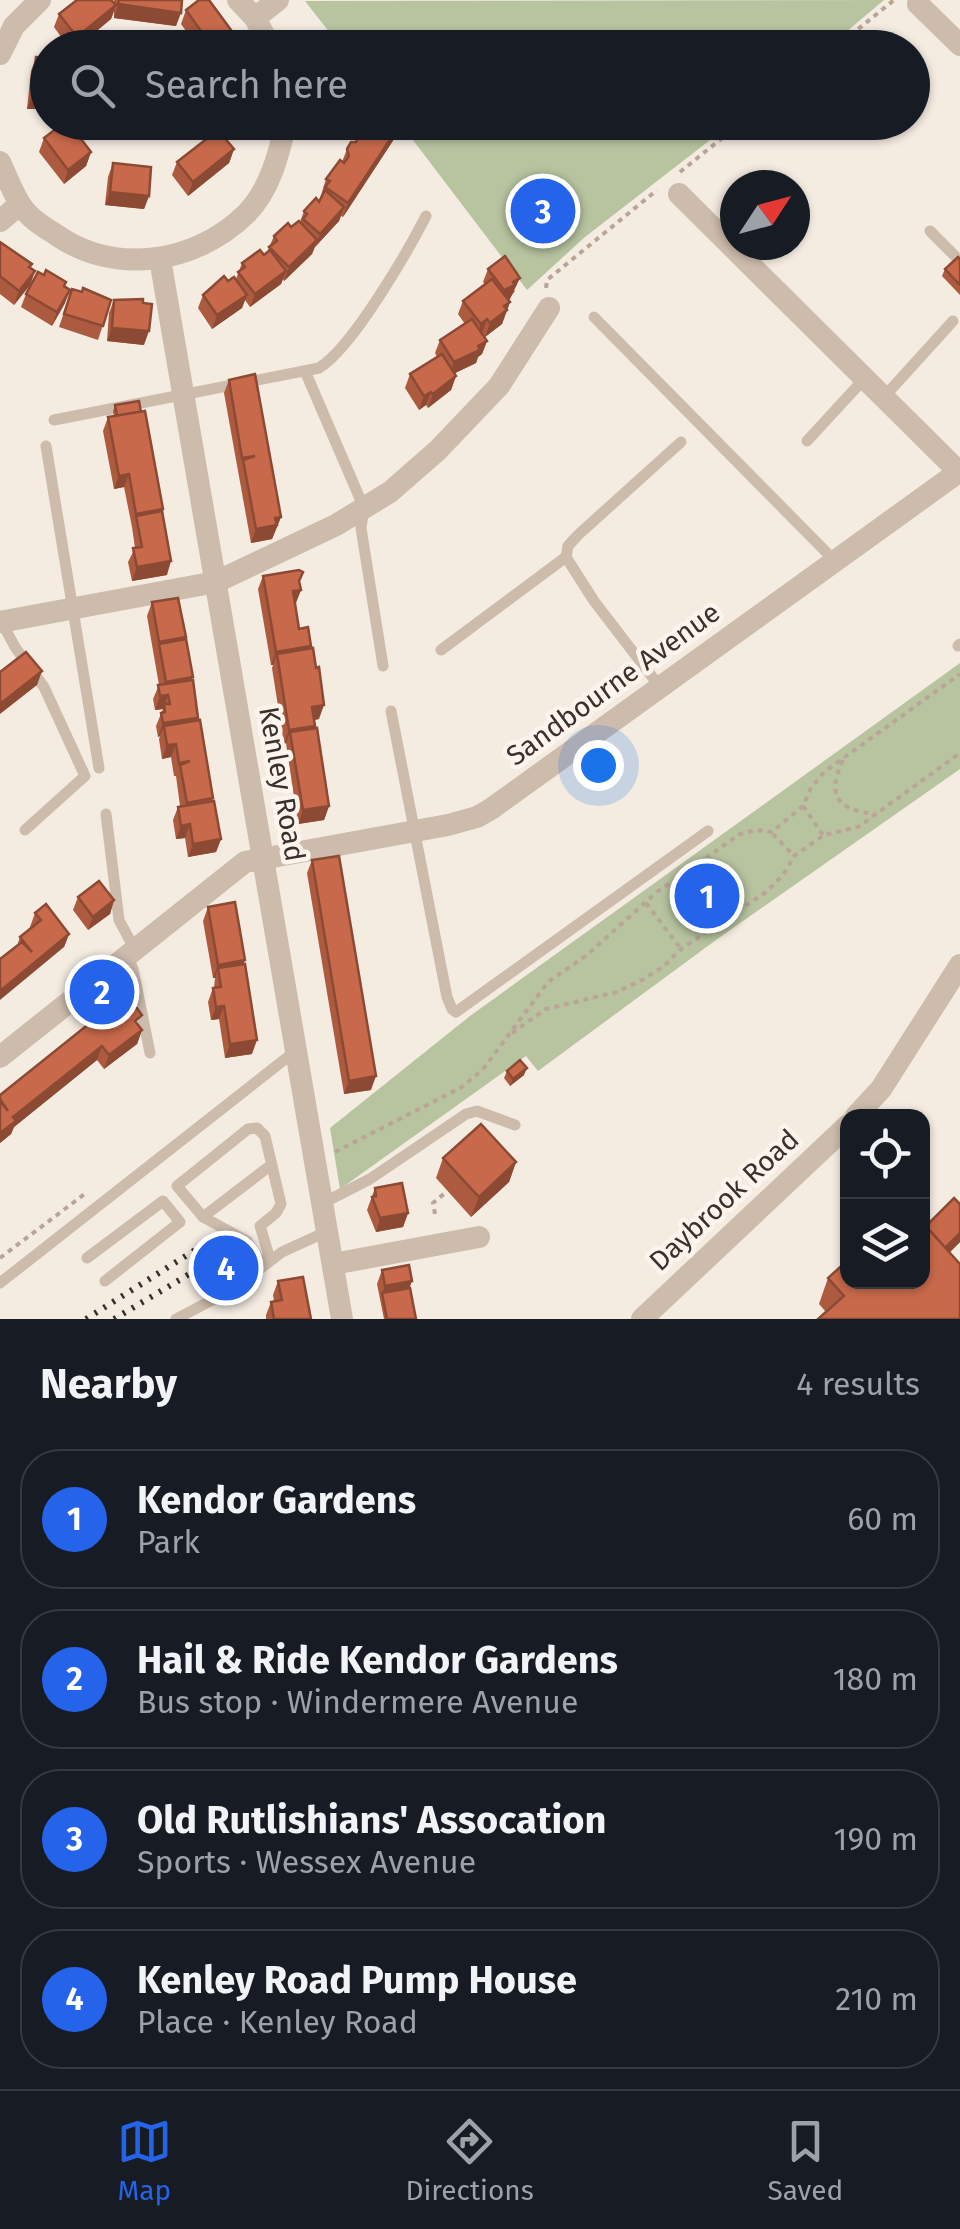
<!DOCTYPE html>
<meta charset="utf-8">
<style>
body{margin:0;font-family:"Fira Sans",sans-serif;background:#242831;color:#f1f3f6}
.controls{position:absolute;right:30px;bottom:30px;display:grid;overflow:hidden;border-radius:20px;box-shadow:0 2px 8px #0004}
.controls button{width:90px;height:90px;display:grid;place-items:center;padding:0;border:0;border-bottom:2px solid #363941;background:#171b24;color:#f1f3f6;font:50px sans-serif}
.compass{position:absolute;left:720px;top:170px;width:90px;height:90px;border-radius:50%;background:#171b24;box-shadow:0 2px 8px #0004;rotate:54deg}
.you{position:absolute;left:598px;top:765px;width:35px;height:35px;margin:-25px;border:8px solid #fff;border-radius:50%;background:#1a73e8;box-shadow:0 0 0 15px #1a73e833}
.badge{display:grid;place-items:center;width:65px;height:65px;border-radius:50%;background:#2563eb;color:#fff;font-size:32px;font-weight:700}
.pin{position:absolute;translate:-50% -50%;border:5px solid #fff;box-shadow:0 2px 10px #0006}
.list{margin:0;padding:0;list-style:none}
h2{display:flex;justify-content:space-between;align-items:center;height:130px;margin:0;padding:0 40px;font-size:42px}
h2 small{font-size:32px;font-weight:400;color:#9ea1a6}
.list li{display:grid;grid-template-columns:65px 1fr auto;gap:30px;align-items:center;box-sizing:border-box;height:140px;margin:0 20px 20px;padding:0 20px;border:2px solid #363941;border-radius:40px}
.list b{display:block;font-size:38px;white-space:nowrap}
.list p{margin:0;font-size:32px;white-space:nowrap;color:#9ea1a6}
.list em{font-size:32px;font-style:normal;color:#9ea1a6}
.icon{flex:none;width:55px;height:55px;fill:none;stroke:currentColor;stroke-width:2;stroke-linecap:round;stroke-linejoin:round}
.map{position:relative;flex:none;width:960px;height:1319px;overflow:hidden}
.search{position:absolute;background:#171b24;box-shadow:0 2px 8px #0004;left:30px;right:30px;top:30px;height:110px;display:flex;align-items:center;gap:25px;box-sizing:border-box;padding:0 35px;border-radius:55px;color:#9ea1a6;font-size:38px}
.sheet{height:770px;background:#171b24}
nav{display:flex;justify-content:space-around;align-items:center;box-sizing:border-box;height:140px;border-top:2px solid #363941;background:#171b24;font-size:28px;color:#9ea1a6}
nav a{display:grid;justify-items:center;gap:5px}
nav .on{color:#2563eb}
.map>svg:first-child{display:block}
.green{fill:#b8c4a0}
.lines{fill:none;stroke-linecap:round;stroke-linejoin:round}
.path{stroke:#b9a596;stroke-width:4;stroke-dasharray:5 5;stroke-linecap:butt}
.service{stroke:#cdbbac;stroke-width:11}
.minor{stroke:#cdbbac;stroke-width:22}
.rail{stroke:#3b302b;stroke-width:6;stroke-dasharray:2.5 8;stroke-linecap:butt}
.wall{fill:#ac5a40}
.shaded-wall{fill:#8c4a34}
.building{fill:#c8694b;stroke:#8c4a34;stroke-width:2.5}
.labels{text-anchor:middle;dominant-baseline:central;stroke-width:9;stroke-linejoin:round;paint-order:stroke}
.street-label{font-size:28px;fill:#3b302b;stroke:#fbf5ee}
</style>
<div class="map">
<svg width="960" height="1319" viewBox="0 0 960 1319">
<rect width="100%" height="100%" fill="#f4ebe1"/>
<!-- green -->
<g class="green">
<path d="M884,0L827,48L341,47L305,1Z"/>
<path d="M400,123H732L585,237L527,290Z"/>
<path d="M960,663V769L716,940L538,1071L526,1056L340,1189L330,1128L470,1016Z"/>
</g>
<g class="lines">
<!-- path -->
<g class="path">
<path d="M835,48L894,0"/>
<path d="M680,172L742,122"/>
<path d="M546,288L547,280L657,190"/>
<path d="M843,760C826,796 837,810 876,814"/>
<path d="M803,806L823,835"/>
<path d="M773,834L794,856"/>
<path d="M646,903L681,949"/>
<path d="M512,1033L546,1009L617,992L642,980L664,966L681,949L766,892L783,875L794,856L824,835L858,827L960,753"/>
<path d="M335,1152L462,1087L484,1068L548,982L587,955L657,892L740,834L756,830L772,832L803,806L811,788L824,772L960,674"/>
<path d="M435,1214L433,1203L445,1193"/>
<path d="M0,1258L86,1193"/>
</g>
<!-- service -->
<g class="service">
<path d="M930,231L960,261"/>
<path d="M594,317L835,561"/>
<path d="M305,371L364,508L361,528L383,666"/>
<path d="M884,397L953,321"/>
<path d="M54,420L319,368C352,348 407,253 426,216"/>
<path d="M807,441L865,378"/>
<path d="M46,446L99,768"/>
<path d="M2,623L15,647L44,687L85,776L25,830"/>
<path d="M958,646L960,644"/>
<path d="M441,650L566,557"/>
<path d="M660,687L594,601L566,557L568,546L578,535L681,442"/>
<path d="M391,711L447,997L452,1009L456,1012L708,831"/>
<path d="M106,814L119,920L134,948"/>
<path d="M126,954L133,969L150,1053"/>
<path d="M323,1203L370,1179L466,1114L477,1111L515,1125"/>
<path d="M203,1217L271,1165"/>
<path d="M87,1258L163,1201L180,1222L105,1281"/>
<path d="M262,1264L247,1241L203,1217L177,1186L248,1129L257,1128L265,1136L281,1204L276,1213L260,1226L270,1259"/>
<path d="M0,1283L298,1049"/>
<path d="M176,1319L235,1288L282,1252L328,1231"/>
</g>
<!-- minor -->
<g class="minor">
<path d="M238,0L255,18L271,48"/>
<path d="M918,4L960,45"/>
<path d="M255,18L278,0"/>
<path d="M0,54L14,26L40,0"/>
<path d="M0,162C6,175 12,191 20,204C28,217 42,226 55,234C114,276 195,264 246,214C270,190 279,154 286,122"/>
<path d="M679,194L959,472"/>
<path d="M0,221L20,204"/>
<path d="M160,259L342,1319"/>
<path d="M0,622L216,582L336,525L390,492L438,450L499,386L549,308"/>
<path d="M0,1057L245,862L448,825L477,817L491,809L960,471"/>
<path d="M856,1116L881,1089L960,965"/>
<path d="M333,1264L479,1237"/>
<path d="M642,1319L848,1125"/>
</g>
<!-- rail -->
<g class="rail">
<path d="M86,1319L211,1240"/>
<path d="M114,1319L223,1254"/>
</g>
</g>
<!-- wall -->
<g class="wall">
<path d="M114,0H182L176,26L114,18V11L111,19L76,48H69L54,27L59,14L114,3Z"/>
<path d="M186,10L241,48H198L181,24Z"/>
<path d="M36,57L48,58V109H27L31,71Z"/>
<path d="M396,136L343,217L341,216L339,221L315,247L312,254L284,281L283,279L281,284L250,307L245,300L242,308L212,329L198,308L203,295L228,281L236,279L242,263L264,255L267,252L274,236L300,222L304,211L319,202L326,179L342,162L347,149Z"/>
<path d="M44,138L91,152L86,166L64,184L39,152Z"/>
<path d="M234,149L229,163L188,196L172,175L177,162Z"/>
<path d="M113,163L149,196L144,209L105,205L108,177Z"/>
<path d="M0,242L32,264L30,267L35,271L30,285L14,305L0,294Z"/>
<path d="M960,259V295L942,276L945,269Z"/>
<path d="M488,269L515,291L508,300L510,302L502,324L485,337L482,333L487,341L482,354L478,357L476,363L455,373L456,376L451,390L428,408L426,405L419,410L405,388L410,374L437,357L435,353L440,340L465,324L458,314L463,301L485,284L483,282Z"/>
<path d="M65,287V303L52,326L21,307L26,294Z"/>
<path d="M72,289L111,300L98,340L59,327Z"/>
<path d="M114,300L144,345L107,341L109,313Z"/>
<path d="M229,380L281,517L272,539L251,543L224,393Z"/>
<path d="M115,405L163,509L167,575L132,581L128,562L135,548L132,527L124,487L114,489L103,431L108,417L114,416L113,411Z"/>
<path d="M263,576L299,582L301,590L295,604L299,629L311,646L310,649L319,719L314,720V728L329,806L324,820L298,824L286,743L284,744L272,668L273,665H271L258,589Z"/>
<path d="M152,602L185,639L193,677L192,680L197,721L221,839L216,852L188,857L185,838L176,839L173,820L178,807L180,806L176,776H174L171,757L162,759L159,739L160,736L158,737L156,726L163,709L155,710L153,699L159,685L147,616Z"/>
<path d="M312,860L371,1090L344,1094L307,873Z"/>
<path d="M78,897L114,900L110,914L88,930L73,910Z"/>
<path d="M208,907L245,960L243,964L252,1054L225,1058L219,1019L211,1020L208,1002L213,988H214L215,978H213L203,921Z"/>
<path d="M35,913L69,934L64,947L17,946L20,937L31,928L30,927Z"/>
<path d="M114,1012L139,1026L142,1030L137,1044L104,1069L97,1060L14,1127L11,1134L0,1143V1095Z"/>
<path d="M507,1071L524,1075L510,1086L504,1078Z"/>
<path d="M443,1158L516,1162L509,1182L471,1217L436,1178Z"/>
<path d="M375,1188L408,1213L403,1227L376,1232L367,1210Z"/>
<path d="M960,1204V1242L949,1253L826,1312L819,1304L828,1278L926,1226Z"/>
<path d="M242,1261L240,1268L221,1281L212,1268L214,1262Z"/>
<path d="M382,1270L410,1288L416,1319H384L377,1284Z"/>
<path d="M278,1281L311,1319H266V1315L271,1302L274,1301L273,1295Z"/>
</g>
<!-- shaded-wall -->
<g class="shaded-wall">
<path d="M118,4L181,13L176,26L114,18Z"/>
<path d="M116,5L111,19L76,48H73L77,37Z"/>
<path d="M32,95L48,96V109H27Z"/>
<path d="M216,122H245L242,130L215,127Z"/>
<path d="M401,123L396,136L343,217L348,203Z"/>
<path d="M234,149L229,163L188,196L193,182Z"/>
<path d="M91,152L86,166L64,184L68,170Z"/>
<path d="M110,192L149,196L144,209L105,205Z"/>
<path d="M344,207L339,221L315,247L320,234Z"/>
<path d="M317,240L312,254L284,281L289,267Z"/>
<path d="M35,271L30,285L14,305L19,291Z"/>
<path d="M286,271L281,284L250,307L255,294Z"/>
<path d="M520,278L510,299L499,304L504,290Z"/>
<path d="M70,290L65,303L52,326L57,312Z"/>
<path d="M247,295L242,308L212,329L217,315Z"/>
<path d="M510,302L502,324L485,337L490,323L504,306Z"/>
<path d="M487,319L482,333L476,338L481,324Z"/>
<path d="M112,328L149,331L144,345L107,341Z"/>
<path d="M487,341L482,354L478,357L476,363L449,376L454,362Z"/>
<path d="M456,376L451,390L428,408L433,394Z"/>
<path d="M431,392L426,405L419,410L424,396Z"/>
<path d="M129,474L124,487L114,489L119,476Z"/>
<path d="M281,517L272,539L251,543L256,529L275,518Z"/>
<path d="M171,561L167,575L132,581L137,567Z"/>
<path d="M301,590L296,603L288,605L293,591Z"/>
<path d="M311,646L306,659L277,654L273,665H271L276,652Z"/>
<path d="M42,671L37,685L0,714V704Z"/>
<path d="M168,695L163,709L155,710L160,696Z"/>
<path d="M324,705L319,719L307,721L312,707Z"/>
<path d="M198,718L194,731L164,726L160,736L158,737L163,723Z"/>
<path d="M315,726L310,739L290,732L286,743L284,744L289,730Z"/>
<path d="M176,744L171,757L162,759L167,745Z"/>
<path d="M329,806L324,820L298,824L303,810Z"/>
<path d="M190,824L185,838L176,839L181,826Z"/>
<path d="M221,839L216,852L188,857L193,844Z"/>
<path d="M114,900L110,914L88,930L93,917Z"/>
<path d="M69,934L64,947L0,1000V991Z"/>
<path d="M245,960L240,974L218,968L215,978H213L218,965Z"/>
<path d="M224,1006L219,1019L211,1020L216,1007Z"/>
<path d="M142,1030L137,1044L104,1069L109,1055Z"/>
<path d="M257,1040L252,1054L225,1058L230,1044Z"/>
<path d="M102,1046L97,1060L14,1127L11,1134L0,1143V1133L13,1117Z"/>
<path d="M527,1068L524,1075L510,1086L513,1079Z"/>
<path d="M376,1076L371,1090L344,1094L349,1081Z"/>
<path d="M516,1162L509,1182L471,1217L479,1197Z"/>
<path d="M408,1213L403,1227L376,1232L380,1218Z"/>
<path d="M960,1233V1242L936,1266L941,1252Z"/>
<path d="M242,1261L240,1268L221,1281L224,1274Z"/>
<path d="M412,1281L407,1295L382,1293L380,1300L385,1286Z"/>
</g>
<!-- building -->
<g class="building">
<path d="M77,0H111L116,5L77,37L59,14Z"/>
<path d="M119,0H182L181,13L118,4Z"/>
<path d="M199,0H209L242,45L238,48H213L186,10Z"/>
<path d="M36,57L48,58V96L32,95Z"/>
<path d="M65,122H68L91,152L68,170L44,138Z"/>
<path d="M364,122L401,123L348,203L325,187L330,181L326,179L340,160L344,163L349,156L347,149L351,142H356Z"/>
<path d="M218,130L234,149L193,182L177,162Z"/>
<path d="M113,163L151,167L149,196L110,192Z"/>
<path d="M325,190L344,207L320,234L303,219L307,214L304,211L316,198L319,202Z"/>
<path d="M299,221L317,240L289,267L269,247L277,241L274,236L288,223L291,227Z"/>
<path d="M0,242L32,264L29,267L35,271L19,291L0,276Z"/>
<path d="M260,250L264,255L270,250L286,271L255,294L238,272L245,267L242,263Z"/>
<path d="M505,256L520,278L513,282L515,285L504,290L488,269Z"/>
<path d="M958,257L960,259V285L945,269Z"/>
<path d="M46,270L66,282L64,286L70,290L57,312L26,294L38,272L44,275Z"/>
<path d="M224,276L228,281L234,277L247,295L217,315L203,295Z"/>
<path d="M492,279L510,302L504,306L507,310L490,323L487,319L481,324L463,301Z"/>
<path d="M83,288L111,300L103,326L64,314L72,289L82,292Z"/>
<path d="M143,299V303L152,304L149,331L112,328L114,300Z"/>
<path d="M472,319L487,341L478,346L480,350L454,362L440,340Z"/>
<path d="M442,354L456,376L433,394L431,392L424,396L410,374Z"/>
<path d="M255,374L281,517L275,518L277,525L256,529L243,460L255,456L242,458L229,380Z"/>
<path d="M139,401L141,412L117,416L115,405Z"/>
<path d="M145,411L163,509L136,514L129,474L119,476L108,417Z"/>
<path d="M162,511L171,561L137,567L133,548L142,547L136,516Z"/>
<path d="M299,570L303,572L299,581L301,590L293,591L299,629L308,627L311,646L276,652L263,576Z"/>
<path d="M178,598L186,637L159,642L152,602Z"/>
<path d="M186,639L193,677L166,682L159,644Z"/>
<path d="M313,648L316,668L319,667L324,705L312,707L315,726L289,730L277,654Z"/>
<path d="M26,652L42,671L0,704V672Z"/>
<path d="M193,680L198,718L163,723L161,713L165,712L164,704H170L168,695L160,696L158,685Z"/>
<path d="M200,720L213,798L187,803L180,765L190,761L179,763L176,744L167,745L164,726Z"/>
<path d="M317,728L329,806L303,810L290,732Z"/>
<path d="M214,801L221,839L193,844L190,824L181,826L178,807Z"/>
<path d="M339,856L376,1076L349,1081L312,860Z"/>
<path d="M99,881L114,900L93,917L78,897Z"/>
<path d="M235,902L245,960L218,965L208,907Z"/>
<path d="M46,904L69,934L0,991V959L22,942L32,952L20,937L41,920L35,913Z"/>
<path d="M245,964L257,1040L230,1044L224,1006L216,1007L213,988L221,987L218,968Z"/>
<path d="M130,999L142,1015L135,1021L142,1030L109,1055L102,1046L13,1117L16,1121L0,1133V1101L8,1111L0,1099V1095L110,1007L114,1012Z"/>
<path d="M520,1060L527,1068L513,1079L507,1071Z"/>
<path d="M481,1124L516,1162L479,1197L443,1158Z"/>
<path d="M402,1183L408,1213L380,1218L372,1197L376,1196L375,1188Z"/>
<path d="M954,1198L960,1204V1233L945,1248L926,1226Z"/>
<path d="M922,1222L960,1264V1319H818L844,1296L828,1278L848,1260V1282H922Z"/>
<path d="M233,1248L242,1261L224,1274L214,1262Z"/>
<path d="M409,1265L412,1281L385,1286L382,1270Z"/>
<path d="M303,1277L311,1319H274L271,1302L282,1300L278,1281Z"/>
<path d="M410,1288L416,1319H387L382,1293Z"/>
</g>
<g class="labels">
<!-- street labels -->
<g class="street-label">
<text transform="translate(613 684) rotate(-36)">Sandbourne Avenue</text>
<text transform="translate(282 784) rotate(80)">Kenley Road</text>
<text transform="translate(724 1200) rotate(-43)">Daybrook Road</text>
</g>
</g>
</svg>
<div class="controls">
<button><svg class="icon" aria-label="locate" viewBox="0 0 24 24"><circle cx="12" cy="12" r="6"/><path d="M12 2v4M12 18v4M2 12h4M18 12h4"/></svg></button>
<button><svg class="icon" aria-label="layers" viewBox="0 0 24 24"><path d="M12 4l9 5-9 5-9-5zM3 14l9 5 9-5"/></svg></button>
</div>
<svg class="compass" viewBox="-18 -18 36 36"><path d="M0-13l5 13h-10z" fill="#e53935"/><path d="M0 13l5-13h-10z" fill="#9ea1a6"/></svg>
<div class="you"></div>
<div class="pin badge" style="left:707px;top:896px">1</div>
<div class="pin badge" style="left:102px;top:992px">2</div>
<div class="pin badge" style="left:543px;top:211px">3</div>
<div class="pin badge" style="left:226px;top:1268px">4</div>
<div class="search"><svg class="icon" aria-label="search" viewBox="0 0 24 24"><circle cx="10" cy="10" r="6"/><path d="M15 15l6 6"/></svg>Search here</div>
</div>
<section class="sheet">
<h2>Nearby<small>4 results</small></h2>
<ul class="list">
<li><span class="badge">1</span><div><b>Kendor Gardens</b><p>Park</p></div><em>60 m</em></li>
<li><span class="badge">2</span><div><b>Hail &amp; Ride Kendor Gardens</b><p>Bus stop · Windermere Avenue</p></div><em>180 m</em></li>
<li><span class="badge">3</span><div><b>Old Rutlishians' Assocation</b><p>Sports · Wessex Avenue</p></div><em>190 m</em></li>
<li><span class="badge">4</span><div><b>Kenley Road Pump House</b><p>Place · Kenley Road</p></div><em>210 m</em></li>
</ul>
</section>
<nav>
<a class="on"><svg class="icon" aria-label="map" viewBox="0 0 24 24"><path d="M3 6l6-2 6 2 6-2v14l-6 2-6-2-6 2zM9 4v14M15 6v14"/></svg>Map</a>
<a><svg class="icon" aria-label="directions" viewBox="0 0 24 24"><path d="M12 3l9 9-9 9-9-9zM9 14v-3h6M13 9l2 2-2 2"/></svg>Directions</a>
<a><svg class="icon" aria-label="saved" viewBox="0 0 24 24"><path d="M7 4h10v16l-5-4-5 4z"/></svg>Saved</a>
</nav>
